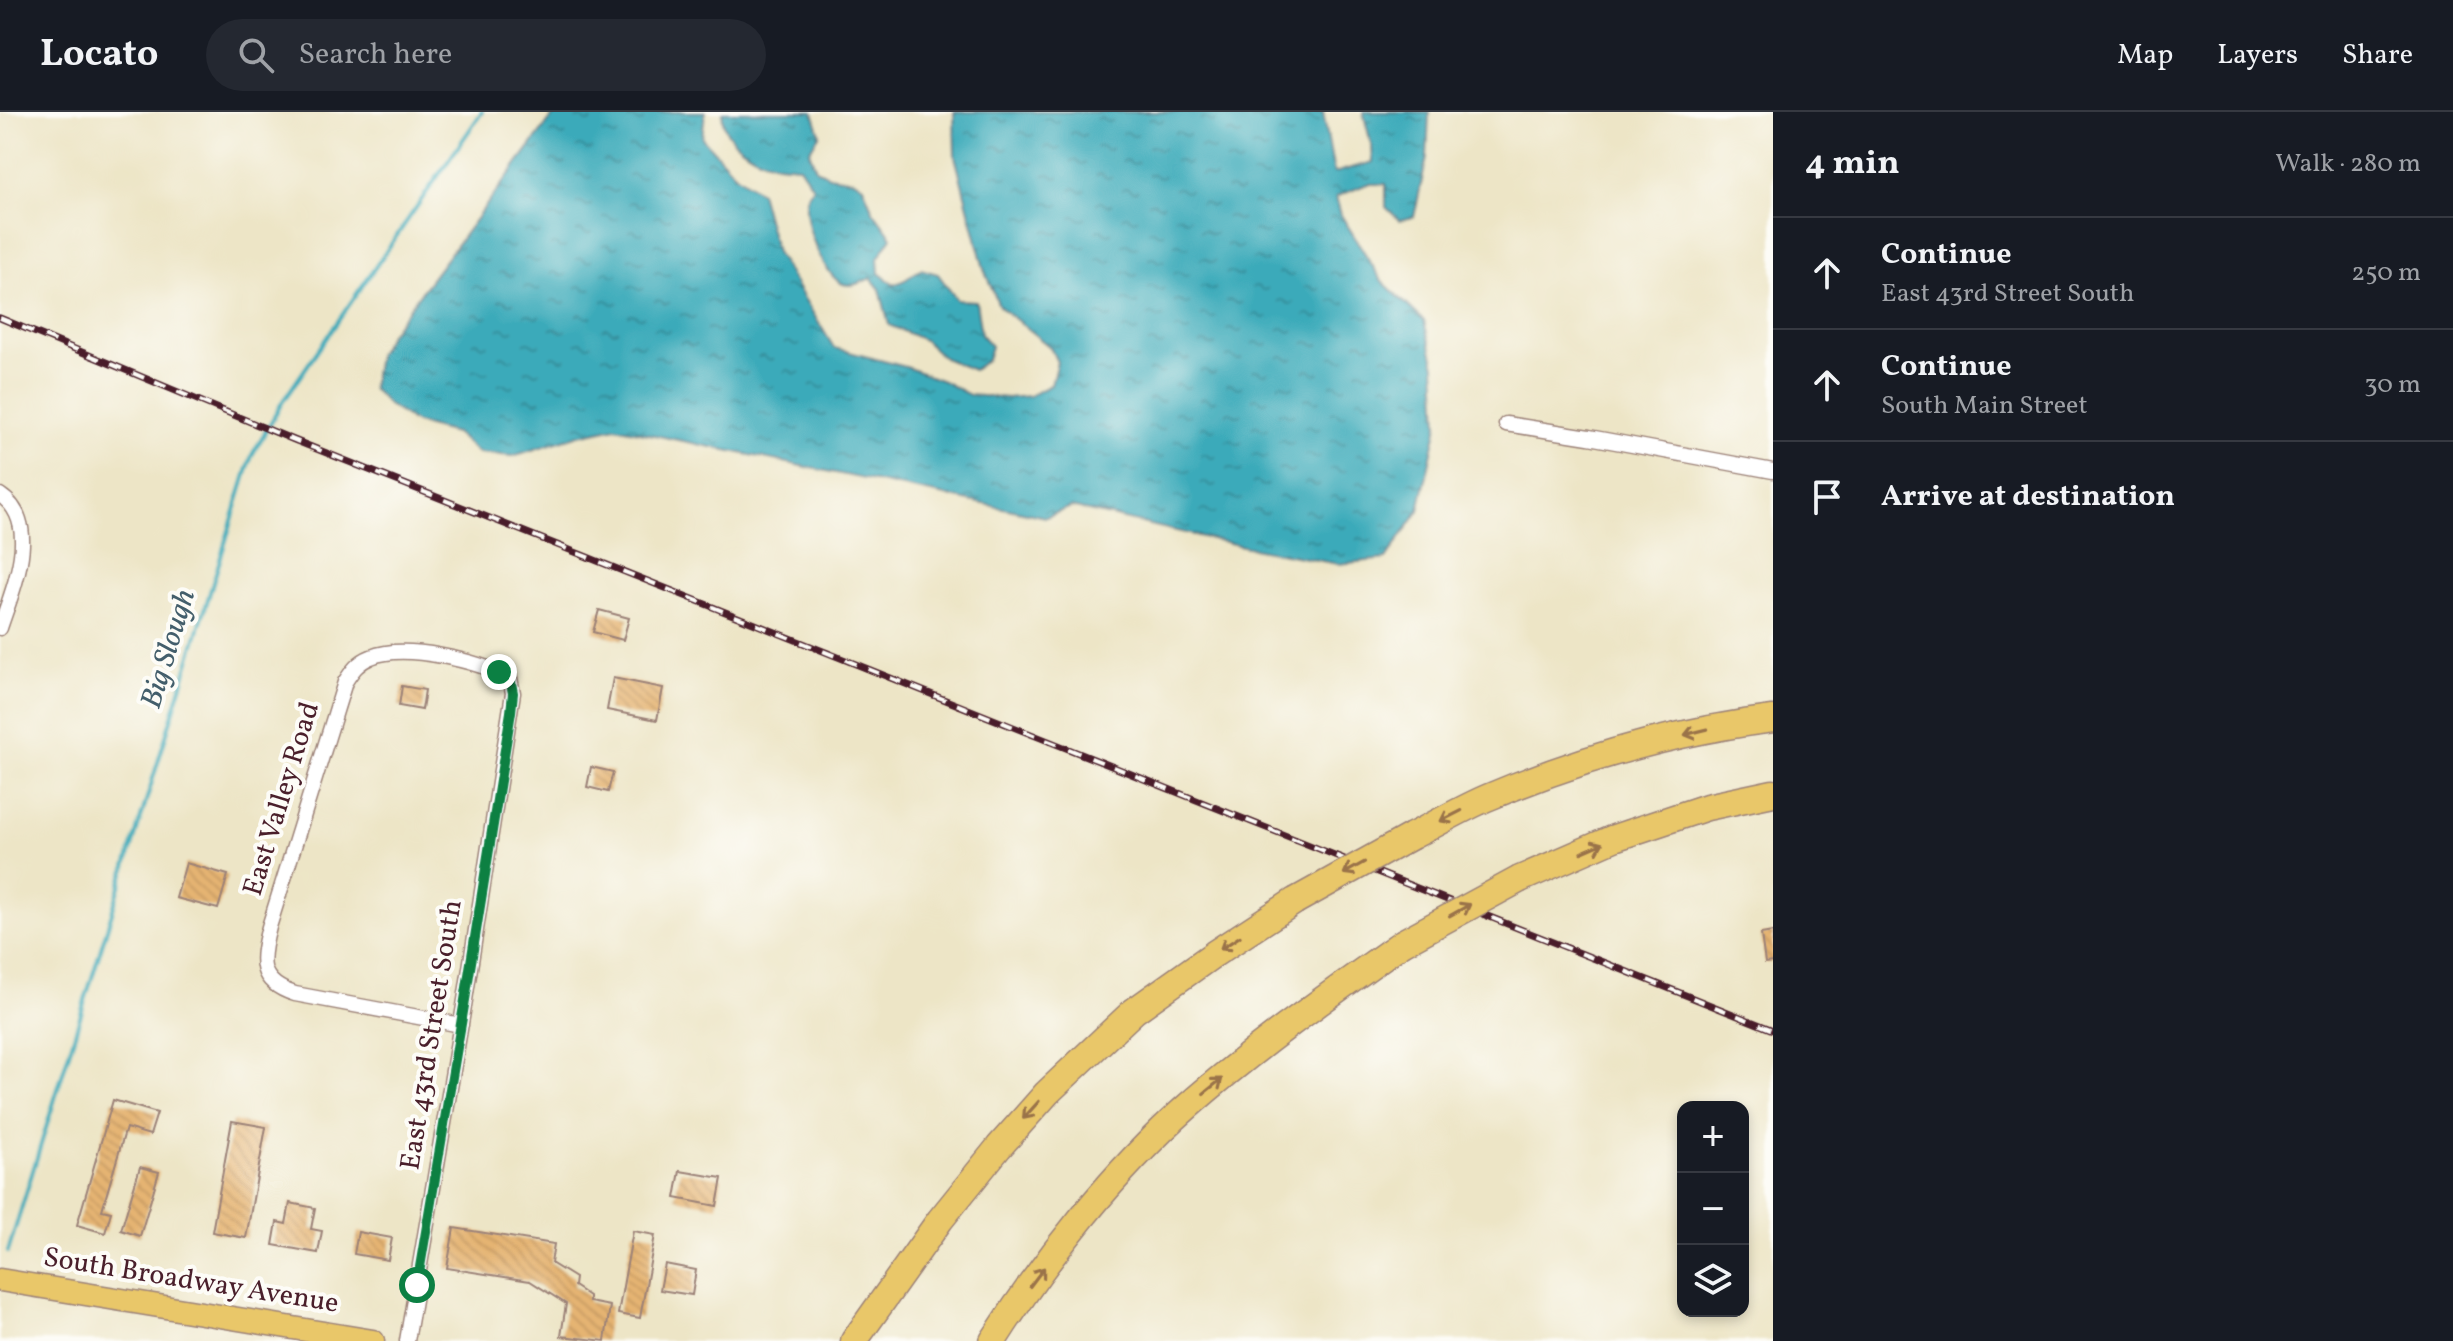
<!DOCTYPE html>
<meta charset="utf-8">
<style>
body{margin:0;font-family:Vollkorn,serif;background:#242831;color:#f1f3f6}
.controls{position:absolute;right:24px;bottom:24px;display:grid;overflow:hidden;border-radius:16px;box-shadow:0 4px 12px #0003}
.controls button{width:72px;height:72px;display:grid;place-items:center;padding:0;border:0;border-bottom:2px solid #363941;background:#171b24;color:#f1f3f6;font:40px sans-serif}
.stop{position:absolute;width:24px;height:24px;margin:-18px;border:6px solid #0b8043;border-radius:50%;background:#fff}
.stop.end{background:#0b8043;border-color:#fff;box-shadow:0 2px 8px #0008}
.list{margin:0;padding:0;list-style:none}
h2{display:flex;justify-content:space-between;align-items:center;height:104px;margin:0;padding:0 32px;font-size:34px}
h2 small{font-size:26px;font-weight:400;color:#9ea1a6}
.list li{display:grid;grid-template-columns:52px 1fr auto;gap:24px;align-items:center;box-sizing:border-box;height:112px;padding:0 32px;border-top:2px solid #363941}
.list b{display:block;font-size:30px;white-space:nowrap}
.list p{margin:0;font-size:26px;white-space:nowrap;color:#9ea1a6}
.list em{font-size:26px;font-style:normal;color:#9ea1a6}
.icon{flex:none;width:44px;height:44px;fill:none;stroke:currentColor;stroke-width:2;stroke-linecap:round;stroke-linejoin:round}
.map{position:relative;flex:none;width:1773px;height:1229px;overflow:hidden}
header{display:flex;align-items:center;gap:48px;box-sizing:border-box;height:112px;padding:0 40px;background:#171b24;border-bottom:2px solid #363941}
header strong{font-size:38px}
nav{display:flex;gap:44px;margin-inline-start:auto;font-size:28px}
.search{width:560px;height:72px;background:#242831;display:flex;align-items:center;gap:20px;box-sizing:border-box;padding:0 28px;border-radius:44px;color:#9ea1a6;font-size:30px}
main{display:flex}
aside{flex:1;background:#171b24}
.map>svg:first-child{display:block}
.water{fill:url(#water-ripples);stroke:#426472;stroke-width:2}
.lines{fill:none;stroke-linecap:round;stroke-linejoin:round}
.stream{stroke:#3baaba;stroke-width:4}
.building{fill:url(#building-back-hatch)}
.street-casing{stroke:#9c8278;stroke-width:17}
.primary-casing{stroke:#9c8278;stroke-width:25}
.highway-casing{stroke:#9c8278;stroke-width:29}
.street{stroke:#fff;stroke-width:14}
.primary{stroke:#e9c769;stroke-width:22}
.highway{stroke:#e9c769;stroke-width:26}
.rail-casing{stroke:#4a1f2b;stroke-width:7}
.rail{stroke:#fdfcf7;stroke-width:4;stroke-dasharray:12;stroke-linecap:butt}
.highway-bridge-casing{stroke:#9c8278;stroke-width:29;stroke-linecap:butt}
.highway-bridge{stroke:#e9c769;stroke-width:26}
.oneway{stroke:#9a734a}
.route{stroke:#0b8043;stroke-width:10}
.labels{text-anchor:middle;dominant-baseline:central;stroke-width:8;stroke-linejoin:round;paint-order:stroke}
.street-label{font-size:28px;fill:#4a1f2b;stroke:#fdfcf7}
.water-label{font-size:30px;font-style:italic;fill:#435e6b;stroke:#fdfcf7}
</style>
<header>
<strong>Locato</strong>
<div class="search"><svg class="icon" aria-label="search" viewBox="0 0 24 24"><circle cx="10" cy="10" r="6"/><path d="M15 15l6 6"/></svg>Search here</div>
<nav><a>Map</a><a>Layers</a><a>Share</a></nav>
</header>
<main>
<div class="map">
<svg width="1773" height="1229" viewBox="0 0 1773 1229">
<defs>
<pattern id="water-ripples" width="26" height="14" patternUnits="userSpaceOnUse" patternTransform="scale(2)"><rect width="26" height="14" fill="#3baaba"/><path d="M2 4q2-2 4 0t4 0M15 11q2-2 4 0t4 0" fill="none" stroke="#348a97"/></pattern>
<pattern id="building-back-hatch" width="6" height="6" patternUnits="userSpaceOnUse" patternTransform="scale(2)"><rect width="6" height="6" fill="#e5b472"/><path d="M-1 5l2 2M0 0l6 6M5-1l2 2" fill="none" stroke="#c69a63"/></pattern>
</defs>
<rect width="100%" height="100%" fill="#fdfcf7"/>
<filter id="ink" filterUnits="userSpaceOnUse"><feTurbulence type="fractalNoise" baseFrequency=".0125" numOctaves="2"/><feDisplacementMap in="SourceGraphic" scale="16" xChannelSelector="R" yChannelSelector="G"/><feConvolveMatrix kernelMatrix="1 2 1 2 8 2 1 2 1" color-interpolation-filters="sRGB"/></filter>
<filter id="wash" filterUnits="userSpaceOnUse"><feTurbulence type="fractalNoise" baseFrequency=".006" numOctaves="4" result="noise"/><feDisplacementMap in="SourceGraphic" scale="32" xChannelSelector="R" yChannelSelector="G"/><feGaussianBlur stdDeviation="1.8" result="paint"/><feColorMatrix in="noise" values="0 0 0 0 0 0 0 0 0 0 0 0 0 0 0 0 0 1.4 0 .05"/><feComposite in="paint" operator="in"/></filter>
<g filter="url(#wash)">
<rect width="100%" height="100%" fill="#ede5c6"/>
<!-- water -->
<g class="water">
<path d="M556,0H705L702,26L736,63L760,80L776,140L834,236L906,255L943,269L969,283L1007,286L1029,284L1051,273L1057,250L1050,235L999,194L984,157L955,44L954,0H1323L1334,61L1373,50L1372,35L1363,0H1429L1427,45L1414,105L1399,108L1386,95V72H1367L1336,85L1341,103L1382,169L1424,209L1435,254L1438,313L1419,398L1386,447L1338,452L1247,435L1071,395L1046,405L616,315L579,323L513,344L478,341L455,321L416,311L388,293L372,276L377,244L389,223Z"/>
<path d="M723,0H813L820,22L809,39L816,57L829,64L854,68L863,74L873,99L892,125L878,146L879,161L894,173L905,168L921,157L938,162L957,188L976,189L981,223L991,234L987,248L973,258L944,246L924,228L889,213L880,177L871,166C862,170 851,176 841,171C822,161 801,106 807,86C808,82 811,78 813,75L799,54C790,53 781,53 773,51C751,45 719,25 723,0Z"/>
</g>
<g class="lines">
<!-- stream -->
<path class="stream" d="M8,1140L252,343L283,289L482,0"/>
</g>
<g id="blocks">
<!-- building -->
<g class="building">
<path d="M599,498L629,506L623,528L593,520Z"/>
<path d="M613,566L663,576L657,608L607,598Z"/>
<path d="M402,574L425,578L422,598L399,594Z"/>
<path d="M591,655L613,660L608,680L587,675Z"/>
<path d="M186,751L228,763L218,797L176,786Z"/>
<path d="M1773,820V850L1765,851L1761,822Z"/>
<path d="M113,988L157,1001L150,1023L126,1016L102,1098L111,1100L105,1121L77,1113Z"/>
<path d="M232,1009L266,1015L246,1126L212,1120Z"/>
<path d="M140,1055L159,1060L140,1124L121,1118Z"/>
<path d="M680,1059L722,1066L717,1094L675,1086Z"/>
<path d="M290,1091L315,1096L311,1117L322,1119L318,1141L273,1133L277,1110L286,1112Z"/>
<path d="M454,1116L554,1132L551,1151L575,1166L574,1174L589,1184V1190L610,1194L605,1229L561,1224L566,1192L530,1169L447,1156Z"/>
<path d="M633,1119L655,1123L640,1206L618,1202Z"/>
<path d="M358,1120L392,1126L388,1148L354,1142Z"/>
<path d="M665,1152L696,1158L692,1183L660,1178Z"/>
</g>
</g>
</g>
<g filter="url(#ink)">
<use href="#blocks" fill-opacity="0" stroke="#9c8278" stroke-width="2"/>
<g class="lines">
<!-- street casing -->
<g class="street-casing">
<g id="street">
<path d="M1506,312L1589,325L1773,359"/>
<path d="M0,383C43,411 12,479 0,516"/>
<path d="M407,1229L465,888L513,581L510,566C478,549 405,531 371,545C358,550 352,559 345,570L269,815C260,849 257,870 295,882L461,913"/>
</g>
</g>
<!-- primary casing -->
<g class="primary-casing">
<path id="primary" d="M0,1168L373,1229"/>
</g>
<!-- highway casing -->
<g class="highway-casing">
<g id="highway">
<path d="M1412,724C1438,711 1463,696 1489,685C1579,647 1676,619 1773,607"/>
<path d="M1520,767L1614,726L1707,695L1773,681"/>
<path d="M854,1229L940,1108L999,1035L1047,981L1134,899L1214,842L1295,789"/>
<path d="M993,1229C1045,1147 1115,1058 1188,994C1255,935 1329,883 1402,831"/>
</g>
</g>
<!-- street -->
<use href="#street" class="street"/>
<!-- primary -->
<use href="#primary" class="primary"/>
<!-- highway -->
<use href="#highway" class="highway"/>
<!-- rail casing -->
<g class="rail-casing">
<path id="rail" d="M0,206L294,328L1773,918"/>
</g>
<!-- rail -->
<use href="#rail" class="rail"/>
<!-- highway-bridge casing -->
<g class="highway-bridge-casing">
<g id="highway-bridge">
<path d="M1295,789L1412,724"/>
<path d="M1402,831L1520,767"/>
</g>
</g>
<!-- highway-bridge -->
<use href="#highway-bridge" class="highway-bridge"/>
</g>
<!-- one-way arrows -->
<defs><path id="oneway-shaft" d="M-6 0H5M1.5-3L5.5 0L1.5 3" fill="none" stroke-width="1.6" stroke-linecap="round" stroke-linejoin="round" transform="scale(2)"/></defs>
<g class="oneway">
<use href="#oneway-shaft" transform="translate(1696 620) rotate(166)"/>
<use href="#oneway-shaft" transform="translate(1451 704) rotate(153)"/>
<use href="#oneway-shaft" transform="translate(1592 736) rotate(-23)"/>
<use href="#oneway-shaft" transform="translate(1354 756) rotate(151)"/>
<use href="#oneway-shaft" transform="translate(1460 798) rotate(-29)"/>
<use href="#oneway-shaft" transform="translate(1230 831) rotate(147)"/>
<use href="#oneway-shaft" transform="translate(1213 974) rotate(-39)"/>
<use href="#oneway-shaft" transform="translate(1031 998) rotate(132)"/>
<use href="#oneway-shaft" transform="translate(1037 1165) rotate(-53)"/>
</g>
</g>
<g class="lines" filter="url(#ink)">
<!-- route -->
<path class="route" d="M417,1173L465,888L511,600L513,581L510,566L499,560"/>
</g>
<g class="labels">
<!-- street labels -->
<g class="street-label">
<text transform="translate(282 687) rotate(-73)">East Valley Road</text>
<text transform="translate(432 923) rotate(-81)">East 43rd Street South</text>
<text transform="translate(191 1169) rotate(9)">South Broadway Avenue</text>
</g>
<!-- water labels -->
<g class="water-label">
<text transform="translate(169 537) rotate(-73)">Big Slough</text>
</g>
</g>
</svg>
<div class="controls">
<button>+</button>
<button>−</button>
<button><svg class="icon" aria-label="layers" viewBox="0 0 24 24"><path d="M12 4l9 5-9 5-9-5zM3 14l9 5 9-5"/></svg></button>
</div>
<div class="stop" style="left:417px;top:1173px"></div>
<div class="stop end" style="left:499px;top:560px"></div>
</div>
<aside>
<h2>4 min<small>Walk · 280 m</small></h2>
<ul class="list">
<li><svg class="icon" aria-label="ahead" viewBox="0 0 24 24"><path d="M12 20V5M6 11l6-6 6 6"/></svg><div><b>Continue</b><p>East 43rd Street South</p></div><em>250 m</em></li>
<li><svg class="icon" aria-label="ahead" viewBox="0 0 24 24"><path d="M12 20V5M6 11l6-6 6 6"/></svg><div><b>Continue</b><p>South Main Street</p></div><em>30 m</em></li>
<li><svg class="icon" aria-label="arrive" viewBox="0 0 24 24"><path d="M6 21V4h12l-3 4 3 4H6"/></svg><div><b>Arrive at destination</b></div></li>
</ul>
</aside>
</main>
